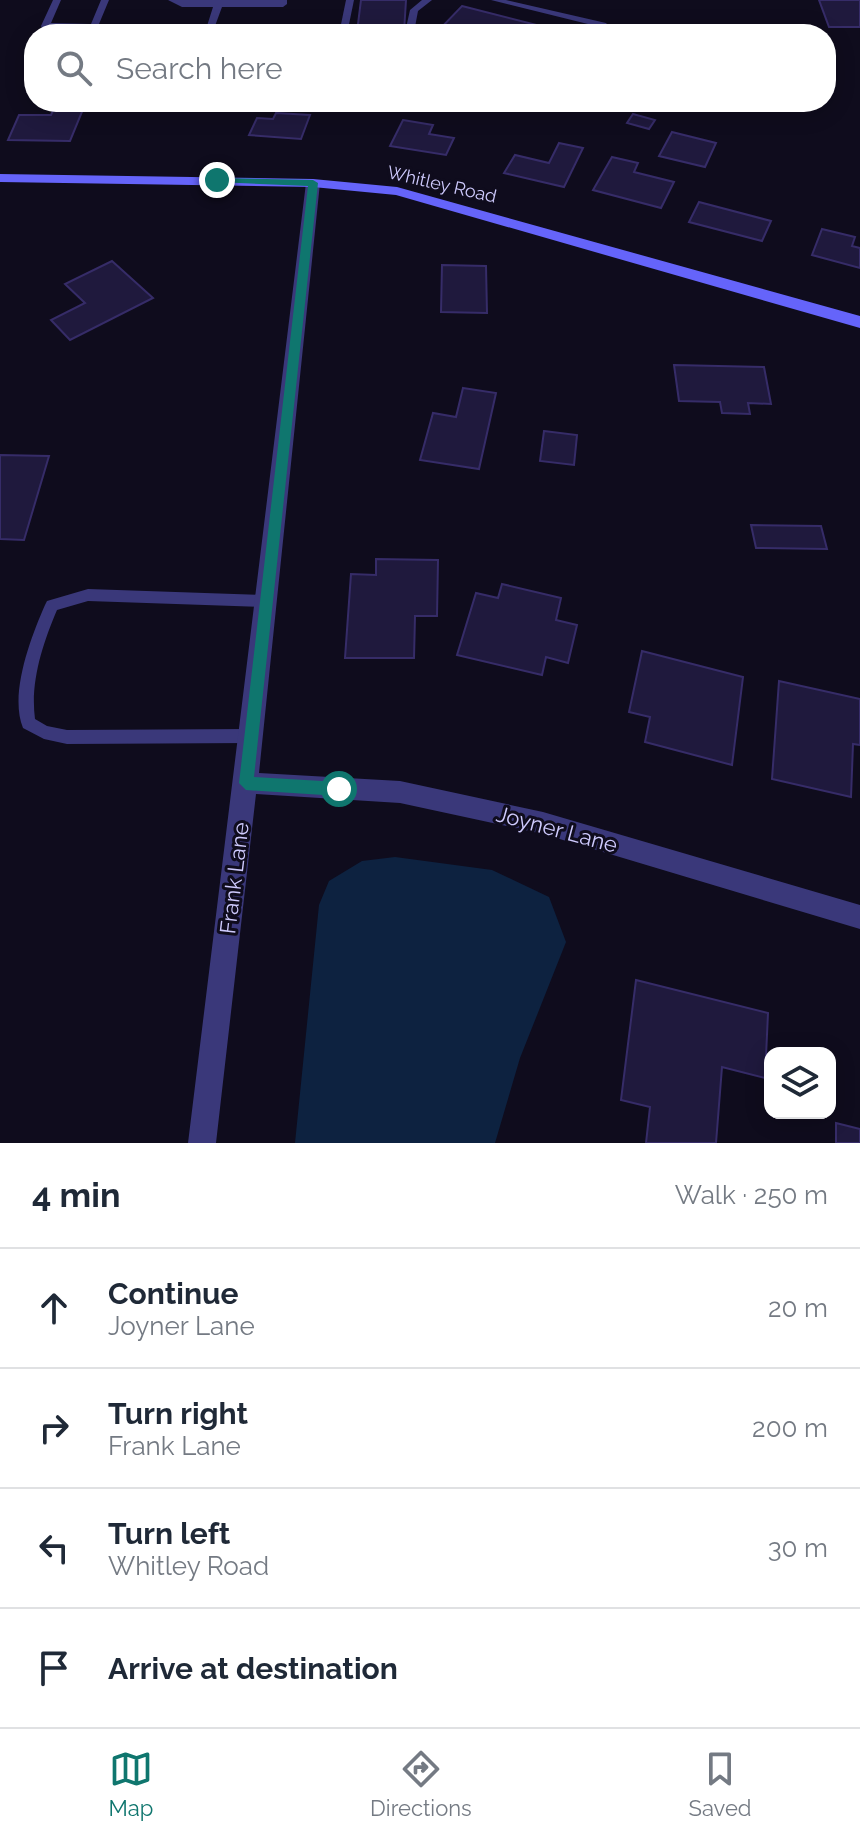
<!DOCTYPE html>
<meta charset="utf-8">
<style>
body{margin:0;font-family:Raleway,sans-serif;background:#f6f6f7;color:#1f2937}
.controls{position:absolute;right:24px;bottom:24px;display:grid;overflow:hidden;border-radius:16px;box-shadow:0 4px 20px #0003}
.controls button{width:72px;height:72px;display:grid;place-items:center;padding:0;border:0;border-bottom:2px solid #e0e1e3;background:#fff;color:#1f2937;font:40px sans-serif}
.stop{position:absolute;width:24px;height:24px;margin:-18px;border:6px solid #0f766e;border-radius:50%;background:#fff}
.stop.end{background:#0f766e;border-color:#fff;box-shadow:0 2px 8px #0008}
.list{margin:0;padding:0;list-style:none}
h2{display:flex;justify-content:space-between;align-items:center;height:104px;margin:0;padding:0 32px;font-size:34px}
h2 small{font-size:26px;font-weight:400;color:#747a83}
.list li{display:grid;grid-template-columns:52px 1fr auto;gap:24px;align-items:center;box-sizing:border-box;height:120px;padding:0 32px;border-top:2px solid #e0e1e3}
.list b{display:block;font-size:30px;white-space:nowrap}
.list p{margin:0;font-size:26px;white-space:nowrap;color:#747a83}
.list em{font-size:26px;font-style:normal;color:#747a83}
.icon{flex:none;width:44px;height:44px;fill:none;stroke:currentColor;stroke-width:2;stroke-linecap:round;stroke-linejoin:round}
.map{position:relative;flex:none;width:860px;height:1143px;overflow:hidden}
.search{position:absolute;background:#fff;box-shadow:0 4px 20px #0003;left:24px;right:24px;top:24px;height:88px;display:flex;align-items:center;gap:20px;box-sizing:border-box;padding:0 28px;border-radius:32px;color:#747a83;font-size:30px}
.sheet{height:584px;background:#fff}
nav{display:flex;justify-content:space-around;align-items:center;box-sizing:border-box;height:112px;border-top:2px solid #e0e1e3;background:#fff;font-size:22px;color:#747a83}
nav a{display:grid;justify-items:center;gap:4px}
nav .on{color:#0f766e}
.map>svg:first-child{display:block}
.water{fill:#0d2240}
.building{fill:#1f193d;stroke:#362c68;stroke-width:2}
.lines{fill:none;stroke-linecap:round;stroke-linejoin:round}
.lane{fill:#3a387a;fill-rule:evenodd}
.street{fill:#3a387a;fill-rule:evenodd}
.secondary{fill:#6564fa;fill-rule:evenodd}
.route{fill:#0f766e}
.labels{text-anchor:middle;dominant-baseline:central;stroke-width:6;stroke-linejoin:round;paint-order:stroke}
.far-street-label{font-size:18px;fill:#cecafd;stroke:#0f0c1d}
.street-label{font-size:22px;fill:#cecafd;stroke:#0f0c1d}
</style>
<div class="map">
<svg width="860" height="1143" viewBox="0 0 860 1143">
<rect width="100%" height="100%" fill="#0f0c1d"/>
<!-- water -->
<path class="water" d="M395,857L492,870L549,897L566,942L520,1058L495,1143H295L319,905L329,881L362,861Z"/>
<!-- building -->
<g class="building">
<path d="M361,0H406L404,32H357Z"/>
<path d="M819,0H860V27H829Z"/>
<path d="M462,6L572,34L437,32Z"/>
<path d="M57,102H86L70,141L8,140L19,115H51Z"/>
<path d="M276,113L310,115L301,139L249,135L257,118L273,119Z"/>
<path d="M633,114L655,120L649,129L627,123Z"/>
<path d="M403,120L433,125L429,134L454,138L446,155L390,146Z"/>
<path d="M672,132L716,143L705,167L659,156Z"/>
<path d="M559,143L583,148L564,187L504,173L515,155L549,163Z"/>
<path d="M612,157L638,163L634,172L674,182L661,208L593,190Z"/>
<path d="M699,202L771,221L762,241L689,222Z"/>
<path d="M822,229L855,237L852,246L860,248V268L812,255Z"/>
<path d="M112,261L153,298L70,340L51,320L85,303L65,284Z"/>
<path d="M442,265L486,266L487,313L441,312Z"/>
<path d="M674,365L764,367L771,404L748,403L750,414L722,413L720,402L679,401Z"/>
<path d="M463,388L496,393L479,469L420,460L433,413L456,417Z"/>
<path d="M544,431L577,435L574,465L540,461Z"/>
<path d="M0,455L49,456L24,540L0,539Z"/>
<path d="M751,525L821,526L827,549L756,548Z"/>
<path d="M376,559L438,560L437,616H415L414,658H345L351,574L376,575Z"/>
<path d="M502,584L561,598L556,620L577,625L568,663L546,657L542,675L457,655L476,593L498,598Z"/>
<path d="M642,651L743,677L732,765L645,742L650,717L629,712Z"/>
<path d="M779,681L860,699V745L853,744L851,797L772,779Z"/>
<path d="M636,980L768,1013L765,1078L722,1067L716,1143H646L650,1107L621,1100Z"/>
<path d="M836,1123L860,1129V1143H836Z"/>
</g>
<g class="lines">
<!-- lane -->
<g class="lane">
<path d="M53,0H61L51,23L91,24L101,0H109L99,24L207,26L213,7H182L168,0H287V4L283,7H222L215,26L286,27L290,30L286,33L42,28L41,26Z"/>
<path d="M346,0H354L347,34H339Z"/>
<path d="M422,0H432L418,11L415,27L422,34H412L406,28L410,10Z"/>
<path d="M491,0H506L606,23L616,34H607L600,27Z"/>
<path d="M88,589L266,595L271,597L273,601L271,605L266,607L88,601L57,610C43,643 30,682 35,719L47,726L67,730L251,729L257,731L259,736L257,741L251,743L67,744L44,739L23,728C9,694 31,637 45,605L47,601Z"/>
</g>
<!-- street -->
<path class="street" d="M313,179L320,183L259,773L400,781L543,812L860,905V929L543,834L400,803L256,794L216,1143H188L306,183Z"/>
<!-- secondary -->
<path class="secondary" d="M0,174L313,179L397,187L860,316V328L396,195L313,187L0,182Z"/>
</g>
<!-- route -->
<path class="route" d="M214,178L313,180L318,183L254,777L339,782L346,789L339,796L246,790L239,783L308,186L217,182Z"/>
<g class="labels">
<!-- far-street labels -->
<g class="far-street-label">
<text transform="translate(442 184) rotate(13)">Whitley Road</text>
</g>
<!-- street labels -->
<g class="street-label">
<text transform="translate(557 829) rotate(15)">Joyner Lane</text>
<text transform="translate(234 878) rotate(-83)">Frank Lane</text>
</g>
</g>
</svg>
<div class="controls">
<button><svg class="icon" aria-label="layers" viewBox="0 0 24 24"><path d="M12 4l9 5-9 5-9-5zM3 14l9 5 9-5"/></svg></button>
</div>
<div class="stop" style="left:339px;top:789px"></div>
<div class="stop end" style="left:217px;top:180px"></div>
<div class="search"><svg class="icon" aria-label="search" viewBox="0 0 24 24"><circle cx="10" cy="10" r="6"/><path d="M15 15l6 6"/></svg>Search here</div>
</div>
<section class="sheet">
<h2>4 min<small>Walk · 250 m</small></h2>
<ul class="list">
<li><svg class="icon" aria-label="ahead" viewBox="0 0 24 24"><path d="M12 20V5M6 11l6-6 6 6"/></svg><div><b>Continue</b><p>Joyner Lane</p></div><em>20 m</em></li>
<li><svg class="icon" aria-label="right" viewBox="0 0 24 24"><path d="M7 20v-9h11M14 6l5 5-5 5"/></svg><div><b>Turn right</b><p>Frank Lane</p></div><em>200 m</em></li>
<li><svg class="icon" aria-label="left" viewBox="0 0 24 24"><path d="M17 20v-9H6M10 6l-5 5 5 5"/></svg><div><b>Turn left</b><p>Whitley Road</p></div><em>30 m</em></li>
<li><svg class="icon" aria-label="arrive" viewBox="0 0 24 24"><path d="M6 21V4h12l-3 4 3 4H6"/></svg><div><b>Arrive at destination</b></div></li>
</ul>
</section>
<nav>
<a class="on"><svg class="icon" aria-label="map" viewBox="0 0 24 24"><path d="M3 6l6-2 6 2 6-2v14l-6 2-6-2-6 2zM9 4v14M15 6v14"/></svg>Map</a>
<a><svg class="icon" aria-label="directions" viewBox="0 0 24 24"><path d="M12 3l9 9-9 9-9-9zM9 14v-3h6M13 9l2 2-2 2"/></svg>Directions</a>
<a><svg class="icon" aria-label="saved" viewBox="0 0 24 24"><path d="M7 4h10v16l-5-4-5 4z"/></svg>Saved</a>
</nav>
